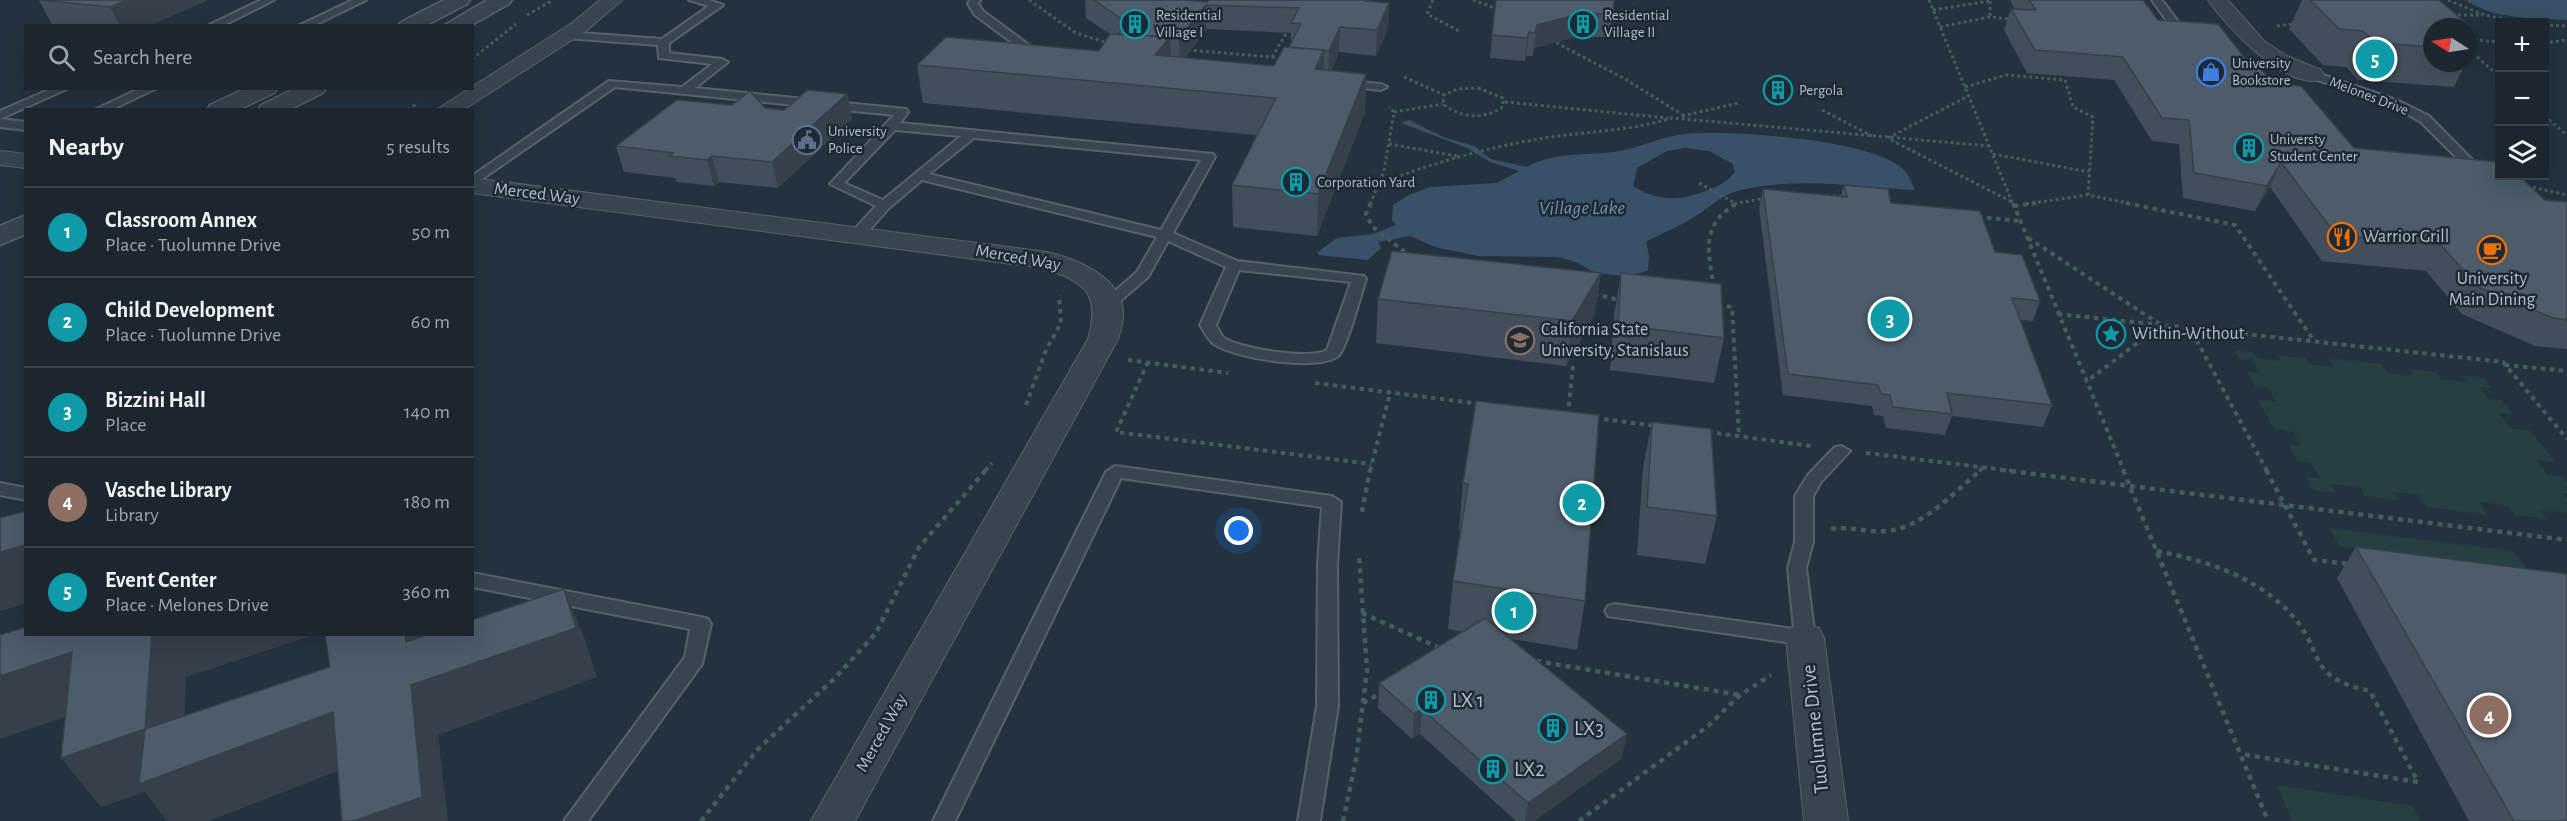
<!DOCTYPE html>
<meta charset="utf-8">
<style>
body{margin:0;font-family:"Alegreya Sans",sans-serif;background:#242e37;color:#f1f3f6}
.controls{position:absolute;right:18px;top:18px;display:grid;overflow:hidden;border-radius:0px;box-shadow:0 6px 24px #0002}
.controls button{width:54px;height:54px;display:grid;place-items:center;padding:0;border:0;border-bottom:2px solid #39434b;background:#1b262f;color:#f1f3f6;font:30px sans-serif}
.compass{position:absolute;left:2423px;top:18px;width:54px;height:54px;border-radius:50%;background:#1b262f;box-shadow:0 6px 24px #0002;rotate:282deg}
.you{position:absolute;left:1239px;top:531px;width:21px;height:21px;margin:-15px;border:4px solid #fff;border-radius:50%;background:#1a73e8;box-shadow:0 0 0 9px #1a73e833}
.badge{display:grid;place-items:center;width:39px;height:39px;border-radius:50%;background:#95b2f1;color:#fff;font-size:20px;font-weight:700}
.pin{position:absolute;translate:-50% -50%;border:3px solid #fff;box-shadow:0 2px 6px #0006}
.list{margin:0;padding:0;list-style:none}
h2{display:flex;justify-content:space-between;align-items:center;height:78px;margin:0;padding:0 24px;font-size:26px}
h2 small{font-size:20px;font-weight:400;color:#a0a5aa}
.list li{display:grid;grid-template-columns:39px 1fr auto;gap:18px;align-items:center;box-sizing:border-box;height:90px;padding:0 24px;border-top:2px solid #39434b}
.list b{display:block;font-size:22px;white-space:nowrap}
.list p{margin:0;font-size:20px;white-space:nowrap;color:#a0a5aa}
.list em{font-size:20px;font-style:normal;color:#a0a5aa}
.icon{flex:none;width:33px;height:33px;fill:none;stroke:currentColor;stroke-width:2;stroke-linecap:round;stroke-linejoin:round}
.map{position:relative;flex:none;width:2567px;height:821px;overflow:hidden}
.search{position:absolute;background:#1b262f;box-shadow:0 6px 24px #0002;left:24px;top:24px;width:450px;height:66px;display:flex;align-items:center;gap:15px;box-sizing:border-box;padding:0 21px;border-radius:0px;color:#a0a5aa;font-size:22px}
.panel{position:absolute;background:#1b262f;box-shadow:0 6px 24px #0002;left:24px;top:108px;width:450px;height:528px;border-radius:0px}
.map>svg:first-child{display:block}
.green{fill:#263f40}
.water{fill:#395168;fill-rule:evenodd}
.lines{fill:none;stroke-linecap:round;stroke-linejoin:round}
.service-casing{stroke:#56616d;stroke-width:4}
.minor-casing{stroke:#56616d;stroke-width:2}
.tertiary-casing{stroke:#56616d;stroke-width:3}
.path-far2{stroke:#445c5d;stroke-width:3;stroke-dasharray:3 3;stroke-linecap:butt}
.path-far1{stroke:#445c5d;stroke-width:4;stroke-dasharray:4.5 4.5;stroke-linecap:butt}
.path{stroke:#445c5d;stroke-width:4.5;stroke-dasharray:5 5;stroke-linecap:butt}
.service{fill:#38444f;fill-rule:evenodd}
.minor{fill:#38444f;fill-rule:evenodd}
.tertiary{fill:#38444f;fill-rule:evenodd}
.wall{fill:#424e5b;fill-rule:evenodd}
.shaded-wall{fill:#36404a}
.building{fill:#4d5b6a;stroke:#36404a;stroke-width:1.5}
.labels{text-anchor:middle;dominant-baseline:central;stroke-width:5;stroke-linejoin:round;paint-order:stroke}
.far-poi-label{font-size:15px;fill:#b5beca;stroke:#1d2934;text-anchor:start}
.far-street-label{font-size:15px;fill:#b5beca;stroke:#1d2934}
.street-label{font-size:18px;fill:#b5beca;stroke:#1d2934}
.poi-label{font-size:18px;fill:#b5beca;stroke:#1d2934;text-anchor:start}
.water-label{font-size:20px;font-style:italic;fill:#7492ad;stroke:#1d2934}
.near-poi-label{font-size:21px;fill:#b5beca;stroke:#1d2934;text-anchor:start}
.near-street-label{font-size:21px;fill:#b5beca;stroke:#1d2934}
</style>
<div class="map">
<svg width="2567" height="821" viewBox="0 0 2567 821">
<rect width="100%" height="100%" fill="#24323f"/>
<!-- green -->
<g class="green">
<path d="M2234,350L2253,352L2257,358L2281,361L2278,355L2305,358L2309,364L2334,367L2328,358L2381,364L2388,373L2412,376L2409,369L2436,372L2441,379L2466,382L2462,375L2484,378L2492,388L2479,387L2488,399L2502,400L2513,414L2499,413L2511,428L2531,431L2555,462L2536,460L2548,475L2562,476L2567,483V493H2562L2567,499V513L2541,510L2547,519L2515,515L2508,506L2479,502L2488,515L2426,507L2419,495L2393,492L2398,500L2365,496L2360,487L2331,484L2336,493L2313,490L2306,477L2320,478L2311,463L2297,461L2288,444L2301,446L2293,432L2274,429L2258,400L2276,401L2268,388L2255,386L2247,372L2260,373L2252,360L2240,359Z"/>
<path d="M2329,528L2514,551L2527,570L2339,546Z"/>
<path d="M2277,785L2413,806L2420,821H2292Z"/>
</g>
<!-- water -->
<g class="water">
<path d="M2466,0H2567V20C2536,18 2493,20 2466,0Z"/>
<path d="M1409,120L1443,137L1474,146L1491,159L1527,167C1557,150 1591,157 1625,150C1646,145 1664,136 1686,134C1729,130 1876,139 1904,170C1909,175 1912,184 1915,190C1855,187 1796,176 1737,191C1720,196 1709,208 1694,217C1679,227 1661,233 1646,242L1649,257L1648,271L1625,276L1595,273L1576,262L1558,257L1478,256L1435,247L1410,236L1378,242L1381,248L1368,260L1318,255V252L1337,238L1373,234L1396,225L1392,220L1393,205L1409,195L1430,187L1497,183L1519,171L1490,162L1467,148L1401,123ZM1685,148L1709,151L1733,164L1735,172C1729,180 1722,184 1713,188C1685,201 1659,203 1633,186L1637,168L1667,151Z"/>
</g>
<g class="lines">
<!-- service casing -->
<g class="service-casing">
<g id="service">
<path d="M261,0H274L222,26H207Z"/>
<path d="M353,0H366L313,26H298Z"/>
<path d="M689,0H709L723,5L669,43V53L722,59L728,62L695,88L906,109L908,112L900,123L1213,154L1215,157L1173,233L1237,261L1364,276L1366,279C1361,293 1347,349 1338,356C1319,372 1233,358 1214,344C1208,340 1204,331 1200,325L1226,267L1168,241L1148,277L1112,308H1102L1100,305L1102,302L1137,272L1157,237L922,180L889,208L863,237H853V231L876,206L830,184L894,115L615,87L472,186V176L609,81L682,87L712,64L659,58L658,45L566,38L561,35L566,32L662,39L709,6ZM895,130L961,136L883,200L844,183ZM974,138L1201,160L1161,230L929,174ZM1239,270L1351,282L1327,350C1312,360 1238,349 1223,337C1220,334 1218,328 1216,325Z"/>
<path d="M970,0H980L978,4L983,11L1042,55V59H1034L975,15L968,4Z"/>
<path d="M2152,0H2162L2179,23L2178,25H2170Z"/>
<path d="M2309,73H2317L2399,101L2429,116L2481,169L2475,173L2463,171L2462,168L2464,165L2421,122L2391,105L2309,77Z"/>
<path d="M1345,81L1381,84L1387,87L1381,90L1341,86L1339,84Z"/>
<path d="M53,88H69L0,119V111Z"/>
<path d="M141,88H157L111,110H94Z"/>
<path d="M0,119L26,122V130L0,127Z"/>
<path d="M1841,446L1850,451L1821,482L1813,496V542L1806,568L1815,638L1812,643L1805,645L1608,616L1605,611L1608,606L1615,604L1794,629L1788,568L1795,542V496L1808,475L1835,447Z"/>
<path d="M1115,466L1332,496L1341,502L1337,564L1338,706L1320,821H1298L1317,706L1318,564L1322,507L1121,478L955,821H933L1106,472Z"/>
<path d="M0,483L26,488V500L0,495Z"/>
<path d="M472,573L701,617L708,619L711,624L702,664L588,821H564L685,657L690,629L472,587Z"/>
</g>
</g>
<!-- minor casing -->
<g class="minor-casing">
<g id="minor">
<path d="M600,0H622L586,31L463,110H436L572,23Z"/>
<path d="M2208,0H2228L2264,41L2287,56L2321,70L2324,75L2321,80C2284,89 2227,27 2208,0Z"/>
<path d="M0,151L26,154V168L0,165Z"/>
<path d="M472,178L1047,252C1077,259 1125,278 1123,316C1123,324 1120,332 1118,339L855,821H811L1088,339C1101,293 1085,282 1043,268L472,193Z"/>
<path d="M1805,624L1819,628L1824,638L1848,821H1804L1786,638L1791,628Z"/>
</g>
</g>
<!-- tertiary casing -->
<g class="tertiary-casing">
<g id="tertiary">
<path d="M444,0H470L467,4L425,26H398L401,22Z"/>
<path d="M487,0H512L509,4L470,26H443Z"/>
<path d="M246,88H277L274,93L238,110H207L210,105Z"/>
<path d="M296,88H326L323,93L289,110H258L261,105Z"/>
<path d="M26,215V234L0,245V226Z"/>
</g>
</g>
<!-- path-far2 -->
<g class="path-far2">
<path d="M1029,0L1076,33L1108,43"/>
<path d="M1433,0L1427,14L1461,32"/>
<path d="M1473,0L1498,9"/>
<path d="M1929,0L2013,204"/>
<path d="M2448,0L2484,15L2522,22"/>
<path d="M1990,1V17"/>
<path d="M1933,10L1990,1"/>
<path d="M527,15L553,0"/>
<path d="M2452,15H2480"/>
<path d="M2544,25L2567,26"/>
<path d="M2277,26L2294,24"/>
<path d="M1940,27L1990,17L2010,19"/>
<path d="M2468,39L2500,42"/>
<path d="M1551,40L1625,79L1683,115"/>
<path d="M2544,43L2567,40"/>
<path d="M2468,49L2500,77"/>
<path d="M1188,50L1282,58"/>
<path d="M1272,57L1289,29"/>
<path d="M472,59L516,24"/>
<path d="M1404,77L1444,95"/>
<path d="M1965,87L2006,75L2065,80L2073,107L2093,117L2088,195"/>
<path d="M1478,88L1503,98V107C1484,120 1461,118 1443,104L1444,95L1457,89Z"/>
<path d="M1505,102L1668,118"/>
<path d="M408,110L418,103"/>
<path d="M1822,110L1872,136"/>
<path d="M1394,112L1443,104"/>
<path d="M1682,116L1739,103"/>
<path d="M2544,116L2567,135"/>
<path d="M1888,138L1968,96"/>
<path d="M1891,140L2012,202"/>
<path d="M1389,144L1457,156"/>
<path d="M1993,154L2089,172"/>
<path d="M1699,183L1735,203"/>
<path d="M1378,184C1432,163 1488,147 1545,138C1588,131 1631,131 1672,118L1989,146"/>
<path d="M2527,186L2567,195"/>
<path d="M1803,194L1846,197"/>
<path d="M1370,204L1384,171L1394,112L1389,107"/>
<path d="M1734,204L1766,198"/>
<path d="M2026,204L2088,195L2133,204"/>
</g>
<!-- path-far1 -->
<g class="path-far1">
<path d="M1371,203L1366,214L1372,226L1407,254"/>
<path d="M2013,203L2124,471"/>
<path d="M2126,203L2235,225L2314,341"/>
<path d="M2014,206L2036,203"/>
<path d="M1978,217L2020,221"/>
<path d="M2028,238L2161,325L2086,382"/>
<path d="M1714,288C1708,250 1700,226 1737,203"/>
<path d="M1594,294L1619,300"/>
<path d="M1718,305L1732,307L1739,436"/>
<path d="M2058,314L2190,328"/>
<path d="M1128,360L1228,373"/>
<path d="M1148,362L1116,432L1371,464"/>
<path d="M2505,365L2567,371"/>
<path d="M1315,383L1481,404"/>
<path d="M1026,405L1046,350L1061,323L1059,295"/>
<path d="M1568,415L1573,365"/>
<path d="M1595,418L1656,426"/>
<path d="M1708,432L1811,446"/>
<path d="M1866,453L2013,471"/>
<path d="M985,471L992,463"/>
<path d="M1370,471L1390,393"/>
<path d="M1979,471L1984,467"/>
<path d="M2267,471L2190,328L2503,362L2567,439"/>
</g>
<!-- path -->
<g class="path">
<path d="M2001,470L2567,540"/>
<path d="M2123,470L2268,821"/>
<path d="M2266,470L2314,560L2350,564"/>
<path d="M1362,512L1370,470"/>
<path d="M1831,529C1850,526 1868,533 1887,531C1924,527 1954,492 1981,470"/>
<path d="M2157,551C2206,561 2253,575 2289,612C2327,651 2303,677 2370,691L2418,782L2240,754"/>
<path d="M1362,613L1442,649"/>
<path d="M1536,661L1740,695"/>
<path d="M1363,703L1383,692"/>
<path d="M701,821L758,749L835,678L876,633L919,547L986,470"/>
<path d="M1343,821L1356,760L1367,670L1359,555"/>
<path d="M1579,821L1708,726L1740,695L1771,675"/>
</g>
<!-- service -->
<use href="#service" class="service"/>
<!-- minor -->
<use href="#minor" class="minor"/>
<!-- tertiary -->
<use href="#tertiary" class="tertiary"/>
</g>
<!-- wall -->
<g class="wall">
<path d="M39,0H206V1L148,26H53Z"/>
<path d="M1085,0H1186L1207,2L1209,0H1372V2L1389,3L1388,28L1376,56L1339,52L1331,71L1366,74L1365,112L1317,236L1233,227L1232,185L1257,135L923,103L917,65L1099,51L1110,34L1086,18ZM1207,29L1291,33V44L1274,66L1184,58Z"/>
<path d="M1496,0L1613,14L1610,37H1576L1534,48L1533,56H1526L1525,61L1490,58Z"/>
<path d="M2010,0H2143L2158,20L2252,67L2354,148L2545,200L2567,202V349L2535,346L2462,314L2426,271L2322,261L2270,187L2255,211L2183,198L2179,144L2152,141L2114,80L2027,73L2004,30L2011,9H2015Z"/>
<path d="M2302,0H2439L2432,27V63H2466L2454,87L2358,80L2346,67L2323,65L2289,29Z"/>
<path d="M2468,46L2473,50L2468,60Z"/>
<path d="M847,94L852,119L778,188L719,182L714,186L677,182L675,178L624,172L616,146L765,108L784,110Z"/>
<path d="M1844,185L1891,203L1995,252L2040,301L2033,321L2020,320L2052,405L2043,427L1952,416L1945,435L1886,428L1883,416L1874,415L1872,406L1783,395L1759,208L1763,189L1841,196Z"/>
<path d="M1601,273L1594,316L1566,366L1376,343L1378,299Z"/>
<path d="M1621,273L1724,338L1714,383L1610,370L1614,316Z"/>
<path d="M1476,401L1585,601L1577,650L1512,639L1627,734L1621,759L1534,821H1516L1420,734L1412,739L1378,708L1379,683L1463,632L1448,629L1453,581L1461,531H1459L1463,483Z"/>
<path d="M1652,422L1717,516L1705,564L1637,555L1643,468Z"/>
<path d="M2356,547L2567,821H2469L2337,578Z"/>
</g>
<!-- shaded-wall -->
<g class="shaded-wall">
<path d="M127,0H206V1L148,26H120L110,7Z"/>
<path d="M1389,3L1388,28L1376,56L1377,30Z"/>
<path d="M1206,5L1207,29L1180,64L1179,38Z"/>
<path d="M1579,14L1576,37L1534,48L1533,56L1537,25Z"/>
<path d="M2467,24L2465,27H2456V26Z"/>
<path d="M1340,27L1339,52L1328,77L1329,51Z"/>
<path d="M1529,32L1526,56L1525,61L1527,38Z"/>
<path d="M1170,37L1172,74L1155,55Z"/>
<path d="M1324,50V87L1315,69Z"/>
<path d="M1366,74L1365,112L1317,236L1318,194Z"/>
<path d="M847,94L852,119L778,188L772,162Z"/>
<path d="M712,156L719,182L714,186L707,160Z"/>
<path d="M2281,162L2270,187L2255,211L2267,186Z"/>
<path d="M1601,273L1594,316L1566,366L1572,321Z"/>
<path d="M26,545V603L0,611V552Z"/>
<path d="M564,589L584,637L597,677L438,735L448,821H354L411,685L405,634H420L430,679Z"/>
<path d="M152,634H317L186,677L182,768L333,712L363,761L209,821H167L145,792L101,807L61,758Z"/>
<path d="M72,652L109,702L0,739V676Z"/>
<path d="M1422,709L1420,734L1412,739L1414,714Z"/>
<path d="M1627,734L1621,759L1534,821H1525L1528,803Z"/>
</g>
<!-- building -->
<g class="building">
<path d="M39,0H127L110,7Z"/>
<path d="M1094,0H1186L1207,2L1209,0H1366L1365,1L1389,3L1377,30L1340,27L1329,51L1289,47L1301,24L1291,23L1299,8L1206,5L1179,38L1118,34L1126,22Z"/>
<path d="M1496,0H1614L1613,14H1579L1537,25L1535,33L1529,32L1527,38L1492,35Z"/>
<path d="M2029,0H2143L2158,20L2218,24L2252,67L2260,68L2274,84L2301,86L2354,148L2499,162V176H2519L2545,200L2567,202V320L2553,318L2478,287L2441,245L2336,235L2281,162L2267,186L2194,173L2189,120L2162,118L2123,57L2035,50L2011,9L2036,10Z"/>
<path d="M2310,0H2439L2467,24L2456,26L2457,27H2432V47L2376,43L2363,31L2339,29Z"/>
<path d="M1110,34L1170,37L1155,55L1274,66L1284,47L1324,50L1315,69L1366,74L1318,194L1232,185L1276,98L917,65L946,37L1099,51Z"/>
<path d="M808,90L847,94L772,162L712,156L707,160L669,156L673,153L616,146L677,100L732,105L750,91L765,108L784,110Z"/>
<path d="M1844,185L1888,189L1891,203L1980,211L1995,252L2022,255L2040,301L2012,298L2052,405L1947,393L1952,414L1893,407L1890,395L1881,394L1878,385L1788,374L1763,189L1847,197Z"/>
<path d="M1392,251L1601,273L1572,321L1378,299Z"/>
<path d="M1621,273L1721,284L1724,338L1618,325Z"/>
<path d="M1476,401L1599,415L1585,601L1453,581L1468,484L1463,483Z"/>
<path d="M1652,422L1711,429L1717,516L1647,507Z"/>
<path d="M26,511V545L0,552V518Z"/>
<path d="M2356,547L2567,574V821H2514Z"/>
<path d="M564,589L576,628L411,685L422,797L354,821H342L333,712L139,784L145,729L330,667L325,634H405L406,642L429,634H472V620Z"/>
<path d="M1485,618L1627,734L1528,803L1422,709L1414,714L1379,683Z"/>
<path d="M26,627V634H152L145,729L61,758L72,652L0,676V635Z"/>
</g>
<!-- icons -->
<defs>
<g id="building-ring" transform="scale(1.5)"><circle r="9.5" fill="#1d2934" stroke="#0f9aa8" stroke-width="1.5"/><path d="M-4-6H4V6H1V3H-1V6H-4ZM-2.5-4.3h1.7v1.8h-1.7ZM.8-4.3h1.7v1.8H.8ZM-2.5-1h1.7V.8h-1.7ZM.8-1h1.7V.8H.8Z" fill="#0f9aa8"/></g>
<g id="shop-ring" transform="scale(1.5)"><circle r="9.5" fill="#1d2934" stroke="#3f7fe0" stroke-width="1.5"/><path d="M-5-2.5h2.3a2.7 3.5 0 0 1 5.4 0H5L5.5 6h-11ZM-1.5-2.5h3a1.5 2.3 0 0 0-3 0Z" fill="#3f7fe0"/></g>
<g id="civic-ring" transform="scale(1.5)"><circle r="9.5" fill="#1d2934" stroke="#5c6f8a" stroke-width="1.5"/><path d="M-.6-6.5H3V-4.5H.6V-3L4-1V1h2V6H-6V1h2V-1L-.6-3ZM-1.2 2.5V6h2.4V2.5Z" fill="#5c6f8a"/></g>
<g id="restaurant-ring" transform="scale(1.5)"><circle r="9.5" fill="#1d2934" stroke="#e8710a" stroke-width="1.5"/><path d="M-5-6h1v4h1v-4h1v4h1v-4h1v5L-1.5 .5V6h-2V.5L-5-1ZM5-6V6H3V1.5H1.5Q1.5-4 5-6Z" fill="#e8710a"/></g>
<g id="cafe-ring" transform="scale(1.5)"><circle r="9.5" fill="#1d2934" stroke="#e8710a" stroke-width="1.5"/><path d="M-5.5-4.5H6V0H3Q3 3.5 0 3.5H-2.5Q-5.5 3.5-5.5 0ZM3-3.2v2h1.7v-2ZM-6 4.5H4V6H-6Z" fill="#e8710a"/></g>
<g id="sight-ring" transform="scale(1.5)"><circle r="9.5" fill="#1d2934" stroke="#0f9aa8" stroke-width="1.5"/><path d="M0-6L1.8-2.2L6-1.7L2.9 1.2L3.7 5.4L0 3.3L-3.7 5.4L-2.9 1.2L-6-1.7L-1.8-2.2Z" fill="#0f9aa8"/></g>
<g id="university-ring" transform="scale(1.5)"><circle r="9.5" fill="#1d2934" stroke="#8d6e63" stroke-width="1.5"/><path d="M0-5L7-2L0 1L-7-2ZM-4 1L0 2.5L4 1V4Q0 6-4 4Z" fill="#8d6e63"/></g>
</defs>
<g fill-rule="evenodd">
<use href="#building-ring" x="1135" y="24"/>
<use href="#building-ring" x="1583" y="24"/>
<use href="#shop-ring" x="2211" y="72"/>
<use href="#building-ring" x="1778" y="90"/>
<use href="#civic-ring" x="807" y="140"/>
<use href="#building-ring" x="2249" y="148"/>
<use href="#building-ring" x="1296" y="182"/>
<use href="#restaurant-ring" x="2342" y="237"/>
<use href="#cafe-ring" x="2492" y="250"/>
<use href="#sight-ring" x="2111" y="334"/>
<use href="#university-ring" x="1520" y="340"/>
<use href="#building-ring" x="1431" y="700"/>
<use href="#building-ring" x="1553" y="728"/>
<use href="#building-ring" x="1493" y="769"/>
</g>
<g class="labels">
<!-- far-poi labels -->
<g class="far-poi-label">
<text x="1156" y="15">Residential<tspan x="1156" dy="17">Village I</tspan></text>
<text x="1604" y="15">Residential<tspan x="1604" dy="17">Village II</tspan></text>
<text x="2232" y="63">University<tspan x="2232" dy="17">Bookstore</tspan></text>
<text x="1799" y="90">Pergola</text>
<text x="828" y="131">University<tspan x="828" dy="17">Police</tspan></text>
<text x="2270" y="139">Universty<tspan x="2270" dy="17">Student Center</tspan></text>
<text x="1317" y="182">Corporation Yard</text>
</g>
<!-- far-street labels -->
<g class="far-street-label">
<text transform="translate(2369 96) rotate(21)">Melones Drive</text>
</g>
<!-- street labels -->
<g class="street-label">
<text transform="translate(537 194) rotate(7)">Merced Way</text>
<text transform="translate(1018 258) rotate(10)">Merced Way</text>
<text transform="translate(882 733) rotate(-61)">Merced Way</text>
</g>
<!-- poi labels -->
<g class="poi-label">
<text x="2363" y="237">Warrior Grill</text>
<text x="2492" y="279" text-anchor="middle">University<tspan x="2492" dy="21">Main Dining</tspan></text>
<text x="1541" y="330">California State<tspan x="1541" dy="21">University, Stanislaus</tspan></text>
<text x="2132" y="334">Within-Without</text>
</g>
<!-- water labels -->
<g class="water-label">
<text x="1582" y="208">Village Lake</text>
</g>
<!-- near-poi labels -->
<g class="near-poi-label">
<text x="1452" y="700">LX 1</text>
<text x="1574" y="728">LX3</text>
<text x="1514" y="769">LX2</text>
</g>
<!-- near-street labels -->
<g class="near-street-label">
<text transform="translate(1815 729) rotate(-96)">Tuolumne Drive</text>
</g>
</g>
</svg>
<div class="controls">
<button>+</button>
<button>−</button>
<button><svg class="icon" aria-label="layers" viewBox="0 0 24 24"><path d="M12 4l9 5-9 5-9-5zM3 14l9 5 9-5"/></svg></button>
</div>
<svg class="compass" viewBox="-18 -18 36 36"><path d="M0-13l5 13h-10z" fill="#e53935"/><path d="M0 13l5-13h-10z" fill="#a0a5aa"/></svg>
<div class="you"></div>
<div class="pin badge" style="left:1514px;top:611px;background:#0f9aa8">1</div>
<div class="pin badge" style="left:1582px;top:503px;background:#0f9aa8">2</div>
<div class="pin badge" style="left:1890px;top:319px;background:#0f9aa8">3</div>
<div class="pin badge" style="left:2489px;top:715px;background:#8d6e63">4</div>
<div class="pin badge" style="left:2375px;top:59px;background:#0f9aa8">5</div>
<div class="search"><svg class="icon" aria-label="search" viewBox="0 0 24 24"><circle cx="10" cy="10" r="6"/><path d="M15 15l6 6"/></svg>Search here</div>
<section class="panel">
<h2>Nearby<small>5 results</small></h2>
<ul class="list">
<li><span class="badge" style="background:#0f9aa8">1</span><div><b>Classroom Annex</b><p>Place · Tuolumne Drive</p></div><em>50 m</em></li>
<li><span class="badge" style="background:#0f9aa8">2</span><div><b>Child Development</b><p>Place · Tuolumne Drive</p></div><em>60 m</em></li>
<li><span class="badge" style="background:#0f9aa8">3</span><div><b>Bizzini Hall</b><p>Place</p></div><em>140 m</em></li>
<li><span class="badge" style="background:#8d6e63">4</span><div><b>Vasche Library</b><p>Library</p></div><em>180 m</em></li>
<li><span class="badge" style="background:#0f9aa8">5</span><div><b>Event Center</b><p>Place · Melones Drive</p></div><em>360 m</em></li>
</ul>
</section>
</div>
